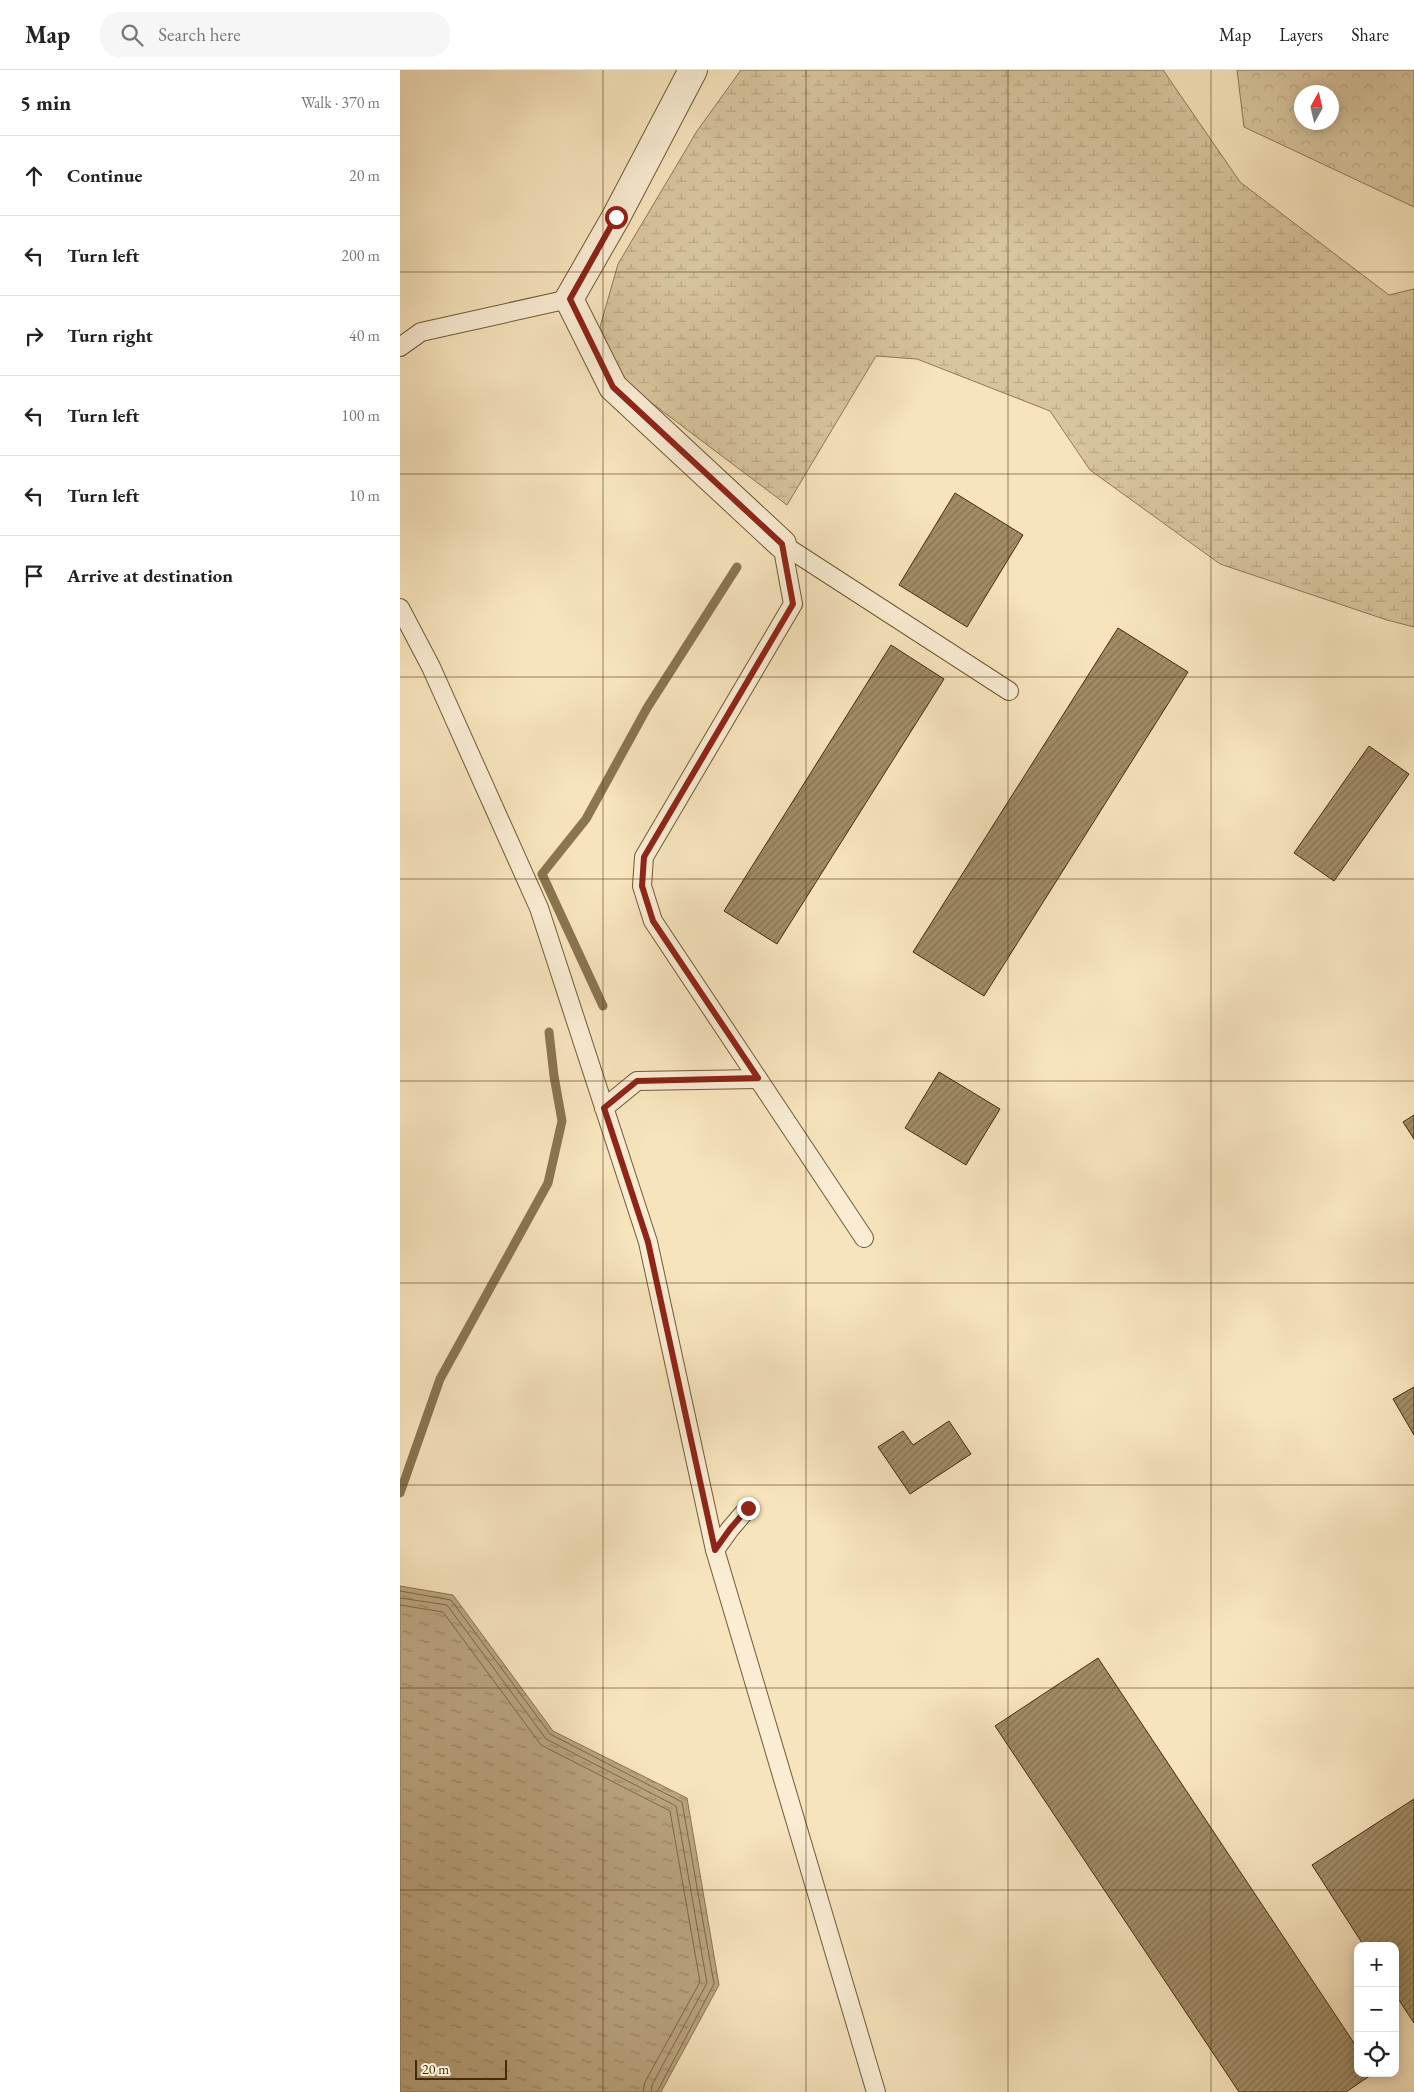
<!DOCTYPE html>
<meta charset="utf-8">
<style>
body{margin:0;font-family:"EB Garamond",serif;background:#f6f6f6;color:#222}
.controls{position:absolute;right:15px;bottom:15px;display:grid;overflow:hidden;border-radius:10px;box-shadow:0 2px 12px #0003}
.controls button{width:45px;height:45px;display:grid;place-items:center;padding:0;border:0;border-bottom:1px solid #e0e0e0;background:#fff;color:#222;font:25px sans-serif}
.compass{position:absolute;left:894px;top:15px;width:45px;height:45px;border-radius:50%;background:#fff;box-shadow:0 2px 12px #0003;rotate:8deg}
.scale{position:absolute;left:15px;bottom:12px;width:92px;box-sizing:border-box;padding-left:5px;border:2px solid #432c07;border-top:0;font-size:14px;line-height:18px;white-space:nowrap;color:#432c07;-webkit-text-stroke:4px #faedd4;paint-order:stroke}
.stop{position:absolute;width:15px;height:15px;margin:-11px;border:4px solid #8f2418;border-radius:50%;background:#fff}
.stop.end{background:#8f2418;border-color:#fff;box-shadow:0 1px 5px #0008}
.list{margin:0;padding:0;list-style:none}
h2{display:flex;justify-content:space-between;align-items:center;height:65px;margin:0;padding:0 20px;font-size:21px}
h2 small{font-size:16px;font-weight:400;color:#767676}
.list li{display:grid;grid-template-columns:32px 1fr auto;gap:15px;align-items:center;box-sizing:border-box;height:80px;padding:0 20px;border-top:1px solid #e0e0e0}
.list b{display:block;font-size:19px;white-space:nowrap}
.list em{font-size:16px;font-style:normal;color:#767676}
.icon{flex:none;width:28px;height:28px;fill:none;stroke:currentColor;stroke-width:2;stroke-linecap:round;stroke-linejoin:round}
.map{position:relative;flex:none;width:1014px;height:2022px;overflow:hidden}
header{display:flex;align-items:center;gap:30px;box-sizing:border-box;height:70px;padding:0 25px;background:#fff;border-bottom:1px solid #e0e0e0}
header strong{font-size:24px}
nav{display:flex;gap:28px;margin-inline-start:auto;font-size:18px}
.search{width:350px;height:45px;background:#f6f6f6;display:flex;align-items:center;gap:12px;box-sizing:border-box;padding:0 18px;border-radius:20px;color:#767676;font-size:19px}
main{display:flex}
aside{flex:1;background:#fff}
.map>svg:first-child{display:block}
.forest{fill:url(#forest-crowns);stroke:#8e7852;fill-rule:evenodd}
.wetland{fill:url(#wetland-marsh);stroke:#8e7852}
.water{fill:url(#water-ripples);stroke:#8a754f}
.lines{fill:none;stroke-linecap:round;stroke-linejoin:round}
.shore{stroke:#7e6843;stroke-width:1}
.stream{stroke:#8a754f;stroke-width:9}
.building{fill:url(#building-hatch);stroke:#432c07}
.service-casing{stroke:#705a34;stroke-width:20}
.minor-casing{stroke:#705a34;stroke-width:30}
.service{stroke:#faedd4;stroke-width:18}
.minor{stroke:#faedd4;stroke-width:28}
.route{stroke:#8f2418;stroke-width:6}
.grid{fill:none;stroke:#432c07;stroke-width:1;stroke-opacity:0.55}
</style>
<header>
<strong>Map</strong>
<div class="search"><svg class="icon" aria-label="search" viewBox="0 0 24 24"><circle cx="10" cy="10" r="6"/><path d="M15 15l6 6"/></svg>Search here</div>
<nav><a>Map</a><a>Layers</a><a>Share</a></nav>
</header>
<main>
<aside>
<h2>5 min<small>Walk · 370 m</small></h2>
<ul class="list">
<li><svg class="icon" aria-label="ahead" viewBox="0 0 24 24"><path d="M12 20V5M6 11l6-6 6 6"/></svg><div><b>Continue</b></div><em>20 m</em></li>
<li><svg class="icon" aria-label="left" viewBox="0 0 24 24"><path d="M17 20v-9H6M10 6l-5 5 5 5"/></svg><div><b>Turn left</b></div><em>200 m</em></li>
<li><svg class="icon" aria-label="right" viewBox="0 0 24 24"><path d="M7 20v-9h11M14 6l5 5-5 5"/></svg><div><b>Turn right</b></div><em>40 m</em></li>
<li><svg class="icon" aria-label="left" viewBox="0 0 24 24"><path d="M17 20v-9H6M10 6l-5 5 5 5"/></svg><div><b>Turn left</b></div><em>100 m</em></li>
<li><svg class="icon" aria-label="left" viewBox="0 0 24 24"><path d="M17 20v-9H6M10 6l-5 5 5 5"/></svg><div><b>Turn left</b></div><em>10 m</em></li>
<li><svg class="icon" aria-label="arrive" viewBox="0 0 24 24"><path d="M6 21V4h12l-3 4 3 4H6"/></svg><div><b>Arrive at destination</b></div></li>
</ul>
</aside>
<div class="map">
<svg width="1014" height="2022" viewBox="0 0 1014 2022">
<defs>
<pattern id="forest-crowns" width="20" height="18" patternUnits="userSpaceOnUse" patternTransform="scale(1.25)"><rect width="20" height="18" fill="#d8c59e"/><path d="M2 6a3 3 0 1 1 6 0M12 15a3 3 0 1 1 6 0" fill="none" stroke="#bba987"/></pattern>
<pattern id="wetland-marsh" width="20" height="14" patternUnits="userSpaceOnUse" patternTransform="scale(1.25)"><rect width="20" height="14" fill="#d8c59e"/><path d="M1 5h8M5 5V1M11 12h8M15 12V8" fill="none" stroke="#bba987"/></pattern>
<pattern id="water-ripples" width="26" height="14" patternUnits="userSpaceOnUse" patternTransform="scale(1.25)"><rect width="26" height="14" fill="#baa57f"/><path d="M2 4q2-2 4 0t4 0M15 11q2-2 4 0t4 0" fill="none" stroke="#998766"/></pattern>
<pattern id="building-hatch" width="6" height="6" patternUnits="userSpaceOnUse" patternTransform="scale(1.25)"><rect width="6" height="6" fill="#a18c66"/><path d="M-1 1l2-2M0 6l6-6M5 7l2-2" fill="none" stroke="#857352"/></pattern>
</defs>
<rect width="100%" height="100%" fill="#f7e4bd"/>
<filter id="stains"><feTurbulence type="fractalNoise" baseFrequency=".004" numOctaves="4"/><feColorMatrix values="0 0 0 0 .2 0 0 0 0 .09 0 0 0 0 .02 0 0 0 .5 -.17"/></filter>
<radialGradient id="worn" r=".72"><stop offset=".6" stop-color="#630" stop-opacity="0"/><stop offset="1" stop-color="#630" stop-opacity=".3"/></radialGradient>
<!-- forest -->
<path class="forest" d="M837,0H1014V137L844,57ZM902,22H932V52H902Z"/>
<!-- wetland -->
<path class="wetland" d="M341,0H763L840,112L989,225L1014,219V557L987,550L820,494L690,400L650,341L517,289L476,286L387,435L221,310L200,257L218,194L297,61Z"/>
<!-- water -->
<path class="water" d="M0,1516L53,1525L153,1661L287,1728L319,1915L261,2022H0Z"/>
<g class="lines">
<!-- shore -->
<g class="shore">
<path d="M0,1521L51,1530L150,1664L282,1732L314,1914L257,2022"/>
<path d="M0,1528L47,1535L146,1669L276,1736L307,1913L252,2015L251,2022"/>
<path d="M0,1535L43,1542L141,1675L270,1741L300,1912L245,2012L243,2022"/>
</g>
<!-- stream -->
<g class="stream">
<path d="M203,936L142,804L186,749L247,638L337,497"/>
<path d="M0,1423L40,1309L148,1113L162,1051L154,1006L149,962"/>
</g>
</g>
<!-- building -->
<g class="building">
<path d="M555,423L623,465L567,557L499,515Z"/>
<path d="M718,558L788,602L584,926L513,882Z"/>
<path d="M491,575L544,609L377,874L324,841Z"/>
<path d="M969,676L1009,704L934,811L894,783Z"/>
<path d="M539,1002L600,1039L566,1095L505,1058Z"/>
<path d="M1014,1045V1069L1003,1052Z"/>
<path d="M1014,1317V1365L993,1329Z"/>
<path d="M549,1351L571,1384L510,1424L478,1377L503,1361L513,1375Z"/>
<path d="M698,1588L958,1979V2003H974L946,2022H839L595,1656Z"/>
<path d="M1014,1729V1953L995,1924V1876H964L912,1795Z"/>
</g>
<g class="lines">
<!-- service casing -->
<g class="service-casing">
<g id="service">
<path d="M0,277L21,262L169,229"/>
<path d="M382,474L393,534L244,787L242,816L253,851L464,1168"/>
<path d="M382,474L609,621"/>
<path d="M0,538L31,597L139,838L248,1172L315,1480L476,2022"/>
<path d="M204,1038L237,1011L358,1009"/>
<path d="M315,1480L330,1459L348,1438"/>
</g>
</g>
<!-- minor casing -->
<g class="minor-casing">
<path id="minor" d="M293,0L216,147L169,229L213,317L382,474"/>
</g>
<!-- service -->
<use href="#service" class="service"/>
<!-- minor -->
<use href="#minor" class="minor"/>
</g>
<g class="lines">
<!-- route -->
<path class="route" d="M216,147L170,229L213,317L382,474L393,534L244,787L242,816L253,851L358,1008L237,1011L204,1038L248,1172L315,1480L330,1459L348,1438"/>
</g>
<!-- grid -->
<path class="grid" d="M203,0V2022M406,0V2022M608,0V2022M811,0V2022M0,202H1014M0,404H1014M0,607H1014M0,809H1014M0,1011H1014M0,1213H1014M0,1415H1014M0,1618H1014M0,1820H1014"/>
<rect width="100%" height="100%" filter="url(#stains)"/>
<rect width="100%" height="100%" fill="url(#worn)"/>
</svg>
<div class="controls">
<button>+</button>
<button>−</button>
<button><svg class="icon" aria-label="locate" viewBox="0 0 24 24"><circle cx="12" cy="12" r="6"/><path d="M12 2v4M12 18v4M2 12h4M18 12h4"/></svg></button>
</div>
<svg class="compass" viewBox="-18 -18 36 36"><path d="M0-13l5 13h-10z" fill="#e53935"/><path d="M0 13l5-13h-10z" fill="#767676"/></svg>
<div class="scale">20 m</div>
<div class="stop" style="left:216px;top:147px"></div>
<div class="stop end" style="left:348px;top:1438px"></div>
</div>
</main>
